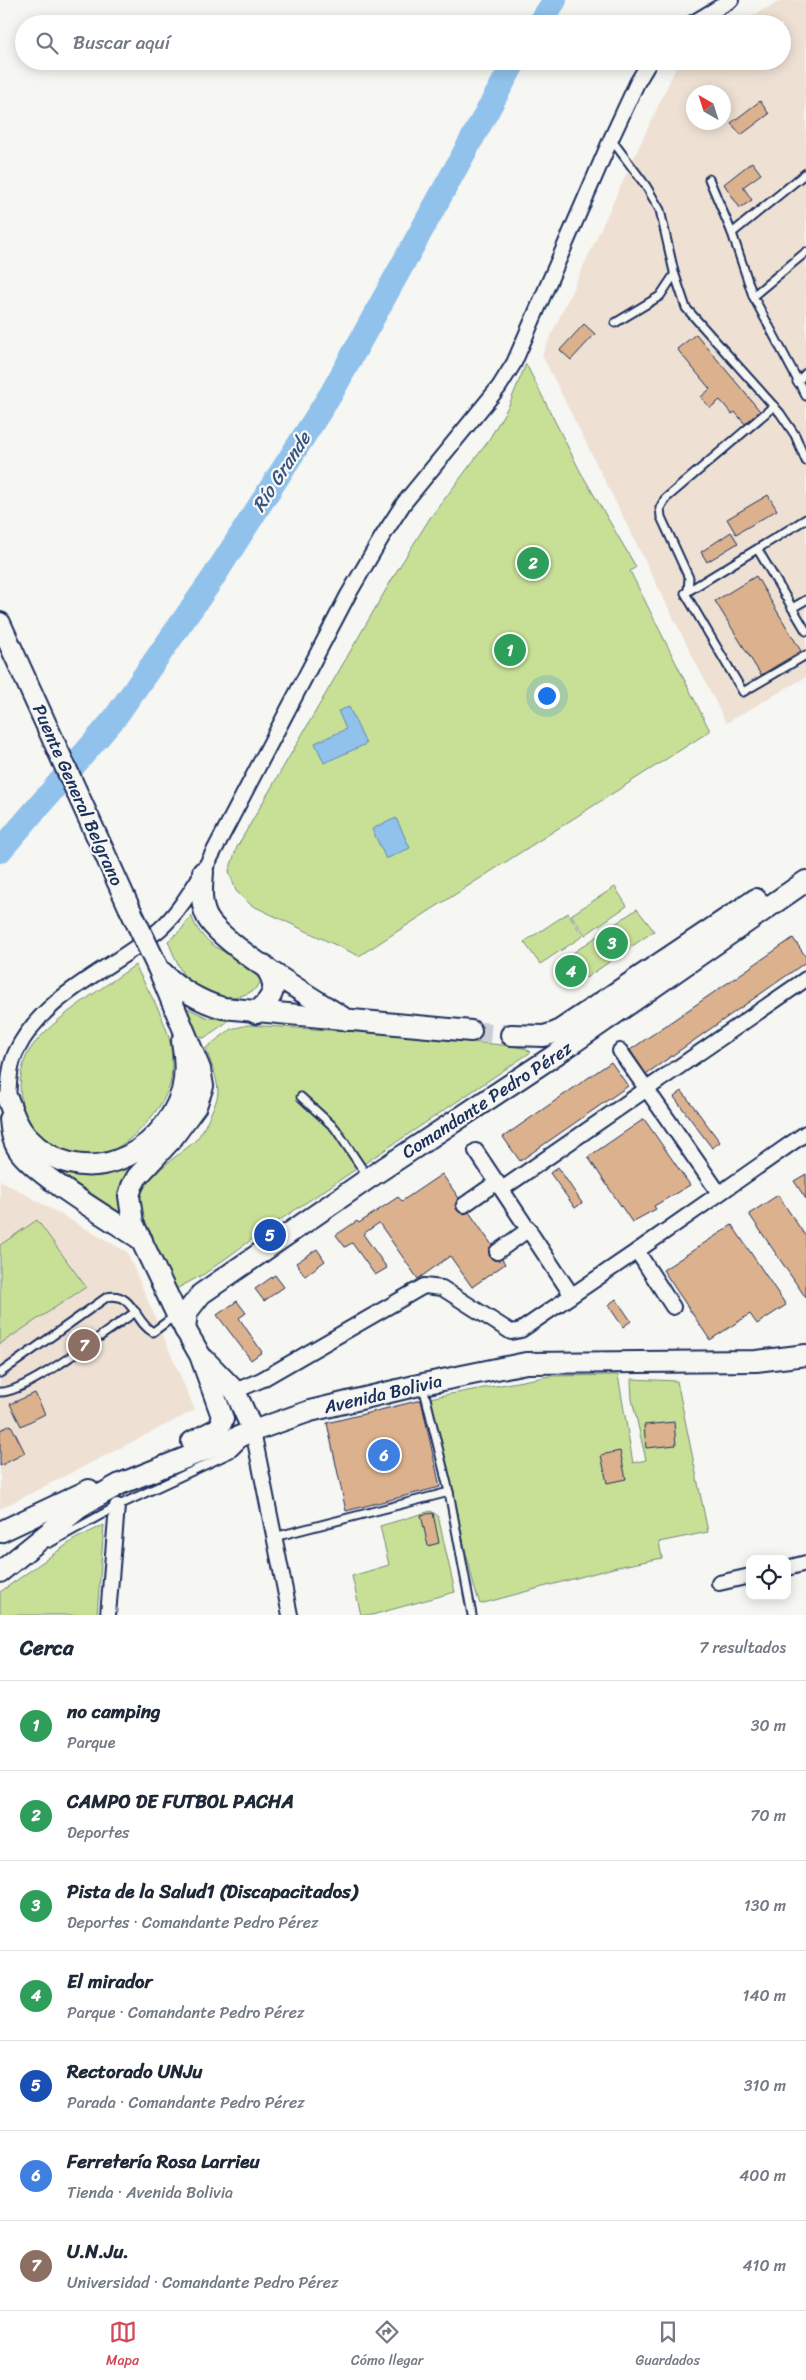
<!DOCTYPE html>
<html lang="es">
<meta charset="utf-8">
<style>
body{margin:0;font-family:Sriracha,sans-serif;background:#f6f6f7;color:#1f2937}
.controls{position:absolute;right:15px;bottom:15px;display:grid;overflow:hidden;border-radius:10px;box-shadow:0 2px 12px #0003}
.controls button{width:45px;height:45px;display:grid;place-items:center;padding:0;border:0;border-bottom:1px solid #e0e1e3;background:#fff;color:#1f2937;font:25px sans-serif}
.compass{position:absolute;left:686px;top:85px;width:45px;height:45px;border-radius:50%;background:#fff;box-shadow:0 2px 12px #0003;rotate:321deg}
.you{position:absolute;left:546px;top:695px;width:18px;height:18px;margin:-12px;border:4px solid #fff;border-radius:50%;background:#1a73e8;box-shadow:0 0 0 8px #1a73e833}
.badge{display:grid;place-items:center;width:32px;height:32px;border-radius:50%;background:#d1495b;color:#fff;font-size:16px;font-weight:700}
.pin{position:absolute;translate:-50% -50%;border:2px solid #fff;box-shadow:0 1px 5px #0006}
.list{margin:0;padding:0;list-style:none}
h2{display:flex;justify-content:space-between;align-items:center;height:65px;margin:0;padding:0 20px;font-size:21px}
h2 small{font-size:16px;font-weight:400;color:#747a83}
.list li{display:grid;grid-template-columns:32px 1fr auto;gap:15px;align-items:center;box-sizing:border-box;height:90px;padding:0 20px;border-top:1px solid #e0e1e3}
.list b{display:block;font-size:19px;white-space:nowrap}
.list p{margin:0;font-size:16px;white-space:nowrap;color:#747a83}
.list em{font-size:16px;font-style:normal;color:#747a83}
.icon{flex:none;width:28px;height:28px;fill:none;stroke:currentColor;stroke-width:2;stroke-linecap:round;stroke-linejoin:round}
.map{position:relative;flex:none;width:806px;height:1615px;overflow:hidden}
.search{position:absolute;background:#fff;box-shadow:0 2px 12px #0003;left:15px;right:15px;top:15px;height:55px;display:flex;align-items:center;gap:12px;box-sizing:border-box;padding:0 18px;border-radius:28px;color:#747a83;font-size:19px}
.sheet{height:695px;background:#fff}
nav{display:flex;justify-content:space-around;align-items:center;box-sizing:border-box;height:70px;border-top:1px solid #e0e1e3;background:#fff;font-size:14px;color:#747a83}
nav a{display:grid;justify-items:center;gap:2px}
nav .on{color:#d1495b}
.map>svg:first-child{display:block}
.built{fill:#eee1d4;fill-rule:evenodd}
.green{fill:#c8e096;stroke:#72887a}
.water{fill:#90c2ec;stroke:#6187b3}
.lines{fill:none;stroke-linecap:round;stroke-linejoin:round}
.river{stroke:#90c2ec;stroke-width:24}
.building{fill:#dcb18d;stroke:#1b2f5e}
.secondary-tunnel{stroke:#caced4;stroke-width:20;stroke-dasharray:20 10;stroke-linecap:butt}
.service-casing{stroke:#1b2f5e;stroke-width:11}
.minor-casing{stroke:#1b2f5e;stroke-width:18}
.secondary-casing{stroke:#1b2f5e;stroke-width:24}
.service{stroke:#f6f6f2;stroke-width:7}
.minor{stroke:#f6f6f2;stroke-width:14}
.secondary{stroke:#f6f6f2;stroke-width:20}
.secondary-bridge-casing{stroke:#1b2f5e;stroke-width:24;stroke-linecap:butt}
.secondary-bridge{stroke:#f6f6f2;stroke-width:20}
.labels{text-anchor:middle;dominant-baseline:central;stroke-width:4.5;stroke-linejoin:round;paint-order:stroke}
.street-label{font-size:18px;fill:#1b2f5e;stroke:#f6f6f2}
.water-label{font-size:19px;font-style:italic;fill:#385482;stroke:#f6f6f2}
</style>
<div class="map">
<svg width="806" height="1615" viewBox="0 0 806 1615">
<rect width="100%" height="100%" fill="#f6f6f2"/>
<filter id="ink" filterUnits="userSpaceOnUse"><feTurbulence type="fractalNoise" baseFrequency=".02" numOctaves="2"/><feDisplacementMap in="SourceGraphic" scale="10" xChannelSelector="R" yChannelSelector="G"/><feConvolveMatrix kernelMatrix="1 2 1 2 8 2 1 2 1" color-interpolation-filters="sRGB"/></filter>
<g filter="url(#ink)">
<!-- built -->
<g class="built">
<path d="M782,0H806V677L726,723L542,355L679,61H782V24H737ZM694,92H724V122H694Z"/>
<path d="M0,1180L127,1252L195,1410L0,1509Z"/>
</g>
<!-- green -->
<g class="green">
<path d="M526,364L580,471L636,567L630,571L710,731L359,956L251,905L236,891L229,871L237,847L398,569L430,518L487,443L509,405Z"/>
<path d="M615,887L627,906L585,935L571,915Z"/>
<path d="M637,909L654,931L586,978L570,955Z"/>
<path d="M568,913L583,936L540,964L524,942Z"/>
<path d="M191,915C204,954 240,951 261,981C251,1004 204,1000 189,983C180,972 173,953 168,941L182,929Z"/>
<path d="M135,965C148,991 167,1020 171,1048C172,1060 173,1079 168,1090C156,1119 120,1155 88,1159C81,1160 72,1155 66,1153C25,1139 11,1095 26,1057C39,1026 107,986 135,965Z"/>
<path d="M183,1006L208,1018L226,1019L227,1022L204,1038L198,1037L192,1030Z"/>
<path d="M248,1025L377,1033L502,1045L524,1048L531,1052L265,1230L204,1274L176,1289C169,1274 137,1216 139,1203C142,1177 177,1157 194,1142C203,1133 206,1123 211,1113C214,1106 218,1099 218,1091C217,1075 210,1062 206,1048L231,1029Z"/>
<path d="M143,1162C130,1184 117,1195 124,1222L54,1170C94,1181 106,1178 143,1162Z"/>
<path d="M37,1220L86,1287L0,1344V1245Z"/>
<path d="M618,1375L633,1463L646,1460L632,1399L631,1379L677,1381L708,1532L659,1542L662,1558L617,1567L480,1604L474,1586L429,1398L550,1376Z"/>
<path d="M431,1511L438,1516L455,1592L372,1615H361L352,1576L389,1565L380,1526Z"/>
<path d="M104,1525L97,1615H0V1592L75,1539Z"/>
</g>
<!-- water -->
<g class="water">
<path d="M349,707L366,744L324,763L315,743L346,729L338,711Z"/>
<path d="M396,818L410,848L386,859L372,829Z"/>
</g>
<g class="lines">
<!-- river -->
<g class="river">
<path d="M539,24L555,0"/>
<path d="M0,851L114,719L213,578L331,394L515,61"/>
</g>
</g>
<!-- building -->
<g class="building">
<path d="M760,101L769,114L741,135L731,123Z"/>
<path d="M752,162L761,174L743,187L752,200L740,208L724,184Z"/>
<path d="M584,324L595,334L571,360L560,350Z"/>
<path d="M696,334L760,411L745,424L735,412L732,414L720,400L710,408L701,397L710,389L677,349Z"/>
<path d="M768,495L777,510L736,534L727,519Z"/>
<path d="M731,532L738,543L707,562L701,552Z"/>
<path d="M756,576L801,651L761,675L715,601Z"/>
<path d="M793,938L806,957V962L646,1074L630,1050Z"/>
<path d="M611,1062L628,1086L520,1161L503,1137Z"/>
<path d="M682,1091L720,1142L712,1148L674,1097Z"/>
<path d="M644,1119L690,1185L654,1206L656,1209L632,1222L588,1157Z"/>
<path d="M558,1167L582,1203L575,1208L550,1173Z"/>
<path d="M442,1174L459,1198L455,1205L457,1210L464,1214L469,1212L492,1245L489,1249L490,1257L494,1260L502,1259L505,1264L472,1287L450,1256L418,1279L379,1223L363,1234L387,1268L375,1275L352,1243L345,1247L336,1235L357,1221L359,1223L398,1197L402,1201Z"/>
<path d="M806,1174V1199L794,1181Z"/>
<path d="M778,1195L806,1237V1298L749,1214Z"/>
<path d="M732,1225L786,1305L757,1324L750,1314L710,1340L663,1270Z"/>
<path d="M317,1249L325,1261L305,1276L296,1263Z"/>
<path d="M275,1275L284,1287L264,1301L255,1289Z"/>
<path d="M616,1299L631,1321L623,1327L608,1305Z"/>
<path d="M237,1301L246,1313L239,1318L262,1352L251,1360L217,1315Z"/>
<path d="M35,1393L45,1414L21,1426L10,1404Z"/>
<path d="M421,1400L440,1487L346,1511L327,1423Z"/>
<path d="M674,1422L676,1445L646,1448L644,1425Z"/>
<path d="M11,1425L25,1453L0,1466V1430Z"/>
<path d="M620,1451L626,1479L607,1483L601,1455Z"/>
<path d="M433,1513L439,1543L428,1546L421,1515Z"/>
</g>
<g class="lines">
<!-- secondary-tunnel -->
<path class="secondary-tunnel" d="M471,1031L511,1035"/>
<!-- service casing -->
<g class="service-casing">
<g id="service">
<path d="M611,139L646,186L660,210L674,272L686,308L780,413L795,435L806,461"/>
<path d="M709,179L732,233L753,296L806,396"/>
<path d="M732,233L806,173"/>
<path d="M753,296L806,252"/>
<path d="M615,323L660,296L674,275"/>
<path d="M797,382L806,373"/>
<path d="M806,519L685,593L743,692L806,655"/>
<path d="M758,550L806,631"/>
<path d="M688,591L689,578L661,517L660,508L665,499L774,406"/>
<path d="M792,608L806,600"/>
<path d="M301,1097L335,1128L367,1176"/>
<path d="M0,1373L107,1297C133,1291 135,1323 153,1332L176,1315"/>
<path d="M423,1386L449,1492L472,1615"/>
<path d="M0,1392C26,1394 109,1328 136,1312"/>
<path d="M274,1537L449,1492"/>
<path d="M50,1543L117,1506L233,1452L243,1442"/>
</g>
</g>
<!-- minor casing -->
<g class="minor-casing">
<g id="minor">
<path d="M691,24L731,0"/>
<path d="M620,1051L719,1193"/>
<path d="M8,1100C9,1084 9,1067 16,1052C44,993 113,969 160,929C178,913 190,892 203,872L348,595L382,537L404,503L499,387L514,363L611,139L637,83L650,61"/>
<path d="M476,1151L571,1294"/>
<path d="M502,1189L806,979"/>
<path d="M464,1205L497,1182"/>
<path d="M637,1251L806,1133"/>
<path d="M497,1252L529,1229"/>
<path d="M235,1391L261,1380L424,1286L442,1288L511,1332L521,1330L637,1251L673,1307"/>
<path d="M253,1431L290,1615"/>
<path d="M787,1568L806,1563"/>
<path d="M719,1583L750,1576"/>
<path d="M108,1615L117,1506"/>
</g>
</g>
<!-- secondary casing -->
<g class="secondary-casing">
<g id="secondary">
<path d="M0,623L129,907"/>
<path d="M203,872C202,887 200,903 207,917C222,945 316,1000 347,1020"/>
<path d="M158,968L200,1069L203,1086L196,1106L171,1140L137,1177L132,1186L129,1196L133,1223L177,1315L200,1355L223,1419L219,1428L192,1442"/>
<path d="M161,971C179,989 198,1001 223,1008L471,1031"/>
<path d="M256,1013C275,996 279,986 264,965"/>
<path d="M511,1035L544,1036L557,1032L756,899"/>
<path d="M8,1100C13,1113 17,1126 27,1137C80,1194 161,1158 182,1091C186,1075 185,1057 182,1041"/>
<path d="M10,1119C11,1129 12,1140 18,1149C32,1173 115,1222 142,1240"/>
<path d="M185,1330L187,1312L201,1294L369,1178L567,1047L806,881"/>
<path d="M204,1359L235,1391L253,1431"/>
<path d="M0,1532L89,1490"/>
<path d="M0,1572L84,1504L120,1484L253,1431L310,1411L423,1384L526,1363L756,1361L806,1355"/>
</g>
</g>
<!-- service -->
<use href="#service" class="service"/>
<!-- minor -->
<use href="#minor" class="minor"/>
<!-- secondary -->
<use href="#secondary" class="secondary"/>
<!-- secondary-bridge casing -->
<g class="secondary-bridge-casing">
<path id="secondary-bridge" d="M129,907L158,968"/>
</g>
<!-- secondary-bridge -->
<use href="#secondary-bridge" class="secondary-bridge"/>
</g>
</g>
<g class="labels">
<!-- street labels -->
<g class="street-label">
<text transform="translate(78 795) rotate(66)">Puente General Belgrano</text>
<text transform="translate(487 1100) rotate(-33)">Comandante Pedro Pérez</text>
<text transform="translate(383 1394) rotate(-13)">Avenida Bolivia</text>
</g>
<!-- water labels -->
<g class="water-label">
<text transform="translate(281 472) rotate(-57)">Río Grande</text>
</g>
</g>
</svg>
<div class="controls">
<button><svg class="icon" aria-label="locate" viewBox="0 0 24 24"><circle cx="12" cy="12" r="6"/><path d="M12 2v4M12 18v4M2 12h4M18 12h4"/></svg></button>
</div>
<svg class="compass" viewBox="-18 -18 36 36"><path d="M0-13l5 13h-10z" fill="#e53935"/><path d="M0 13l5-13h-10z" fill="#747a83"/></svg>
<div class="you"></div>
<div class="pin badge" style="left:510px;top:650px;background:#2e9e5b">1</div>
<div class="pin badge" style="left:533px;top:563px;background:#2e9e5b">2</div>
<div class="pin badge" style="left:612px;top:943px;background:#2e9e5b">3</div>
<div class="pin badge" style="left:571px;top:971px;background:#2e9e5b">4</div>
<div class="pin badge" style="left:270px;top:1235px;background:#1a4fb4">5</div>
<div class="pin badge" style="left:384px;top:1455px;background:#3f7fe0">6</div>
<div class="pin badge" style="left:84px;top:1345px;background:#8d6e63">7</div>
<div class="search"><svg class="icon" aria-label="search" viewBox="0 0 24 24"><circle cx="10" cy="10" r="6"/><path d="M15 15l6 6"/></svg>Buscar aquí</div>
</div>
<section class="sheet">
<h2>Cerca<small>7 resultados</small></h2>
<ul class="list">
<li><span class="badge" style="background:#2e9e5b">1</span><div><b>no camping</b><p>Parque</p></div><em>30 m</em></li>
<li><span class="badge" style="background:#2e9e5b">2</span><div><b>CAMPO DE FUTBOL PACHA</b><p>Deportes</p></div><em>70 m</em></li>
<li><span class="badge" style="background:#2e9e5b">3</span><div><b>Pista de la Salud1 (Discapacitados)</b><p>Deportes · Comandante Pedro Pérez</p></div><em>130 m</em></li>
<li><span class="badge" style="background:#2e9e5b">4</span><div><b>El mirador</b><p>Parque · Comandante Pedro Pérez</p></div><em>140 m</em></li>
<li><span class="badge" style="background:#1a4fb4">5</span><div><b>Rectorado UNJu</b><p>Parada · Comandante Pedro Pérez</p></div><em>310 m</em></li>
<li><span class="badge" style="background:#3f7fe0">6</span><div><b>Ferretería Rosa Larrieu</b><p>Tienda · Avenida Bolivia</p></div><em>400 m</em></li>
<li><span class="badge" style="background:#8d6e63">7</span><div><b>U.N.Ju.</b><p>Universidad · Comandante Pedro Pérez</p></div><em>410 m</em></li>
</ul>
</section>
<nav>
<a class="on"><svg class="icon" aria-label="map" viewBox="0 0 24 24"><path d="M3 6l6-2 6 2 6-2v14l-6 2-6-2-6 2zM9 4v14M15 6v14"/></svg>Mapa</a>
<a><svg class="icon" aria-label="directions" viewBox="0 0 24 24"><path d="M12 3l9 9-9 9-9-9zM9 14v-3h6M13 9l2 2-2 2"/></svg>Cómo llegar</a>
<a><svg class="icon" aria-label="saved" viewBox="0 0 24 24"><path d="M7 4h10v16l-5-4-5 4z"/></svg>Guardados</a>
</nav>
